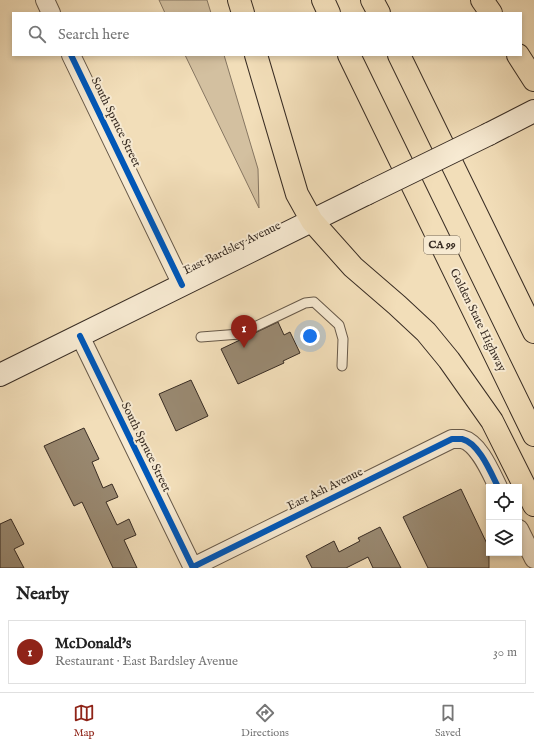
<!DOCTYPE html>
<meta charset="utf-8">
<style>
body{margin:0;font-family:"IM FELL English",serif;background:#f6f6f6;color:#222}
.controls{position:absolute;right:12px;bottom:12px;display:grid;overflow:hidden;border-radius:0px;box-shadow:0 2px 6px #0003}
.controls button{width:36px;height:36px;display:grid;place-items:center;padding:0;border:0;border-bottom:1px solid #e0e0e0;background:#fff;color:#222;font:20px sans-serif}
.you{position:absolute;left:310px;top:336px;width:14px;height:14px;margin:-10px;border:3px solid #fff;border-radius:50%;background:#1a73e8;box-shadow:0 0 0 6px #1a73e833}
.badge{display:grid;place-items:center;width:26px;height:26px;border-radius:50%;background:#8f2418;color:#fff;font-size:13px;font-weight:700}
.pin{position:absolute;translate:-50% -33px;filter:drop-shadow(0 1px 2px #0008)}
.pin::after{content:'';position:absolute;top:21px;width:14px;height:12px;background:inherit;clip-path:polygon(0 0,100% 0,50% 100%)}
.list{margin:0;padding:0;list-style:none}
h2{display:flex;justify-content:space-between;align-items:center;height:52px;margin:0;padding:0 16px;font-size:17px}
h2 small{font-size:13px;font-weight:400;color:#767676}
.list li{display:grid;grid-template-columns:26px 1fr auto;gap:12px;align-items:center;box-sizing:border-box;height:64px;margin:0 8px 8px;padding:0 8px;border:1px solid #e0e0e0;border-radius:0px}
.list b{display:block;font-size:15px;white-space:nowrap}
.list p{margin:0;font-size:13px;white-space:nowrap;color:#767676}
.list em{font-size:13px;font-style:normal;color:#767676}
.icon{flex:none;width:22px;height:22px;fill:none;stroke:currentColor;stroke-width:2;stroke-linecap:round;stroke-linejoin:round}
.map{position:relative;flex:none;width:534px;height:568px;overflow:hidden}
.search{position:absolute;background:#fff;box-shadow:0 2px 6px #0003;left:12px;right:12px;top:12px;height:44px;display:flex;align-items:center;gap:10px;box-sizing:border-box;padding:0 14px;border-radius:0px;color:#767676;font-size:15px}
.sheet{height:124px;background:#fff}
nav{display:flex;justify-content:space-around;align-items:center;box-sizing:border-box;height:56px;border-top:1px solid #e0e0e0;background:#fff;font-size:11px;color:#767676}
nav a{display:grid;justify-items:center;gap:2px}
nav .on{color:#8f2418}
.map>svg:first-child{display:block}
.green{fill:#d3c0a0;stroke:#867662}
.building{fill:#998971;stroke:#392d24}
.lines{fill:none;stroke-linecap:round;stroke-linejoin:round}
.lane-casing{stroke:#675949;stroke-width:11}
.street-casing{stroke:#675949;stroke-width:20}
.secondary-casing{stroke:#392d24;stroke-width:24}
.highway-casing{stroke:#392d24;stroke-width:24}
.lane{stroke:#f7ead2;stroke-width:9}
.street{stroke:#f7ead2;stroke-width:18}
.secondary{stroke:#f7ead2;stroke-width:22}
.highway{stroke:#f2deb9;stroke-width:22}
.secondary-bridge-casing{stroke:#392d24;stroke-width:24;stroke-linecap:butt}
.secondary-bridge{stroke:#f7ead2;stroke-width:22}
.cycleway-casing{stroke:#f7ead2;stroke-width:8}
.cycleway{stroke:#0057b8;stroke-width:6}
.labels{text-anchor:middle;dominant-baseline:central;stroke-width:4;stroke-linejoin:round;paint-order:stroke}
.shield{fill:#f7ead2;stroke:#726658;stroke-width:1}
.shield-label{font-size:11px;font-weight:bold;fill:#392d24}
.street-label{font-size:12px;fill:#392d24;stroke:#f7ead2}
</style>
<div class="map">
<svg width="534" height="568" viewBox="0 0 534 568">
<rect width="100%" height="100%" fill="#f2deb9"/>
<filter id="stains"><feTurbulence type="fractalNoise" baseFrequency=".005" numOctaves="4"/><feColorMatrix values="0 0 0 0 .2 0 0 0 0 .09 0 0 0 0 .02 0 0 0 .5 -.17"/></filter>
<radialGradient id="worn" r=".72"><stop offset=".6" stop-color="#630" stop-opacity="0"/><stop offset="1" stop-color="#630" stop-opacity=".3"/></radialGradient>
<!-- green -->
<g class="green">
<path d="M159,0H207L211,13H165Z"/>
<path d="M185,55H224L258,169L259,208Z"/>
</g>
<!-- building -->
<g class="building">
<path d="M278,322L284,335L290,332L300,353L283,361L284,363L238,384L221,349Z"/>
<path d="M191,380L208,416L176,431L159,394Z"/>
<path d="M84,428L99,459L92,462L103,488L112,484L118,497L106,502L117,525L129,519L136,535L124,540L137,568H113L82,502L74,506L44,446Z"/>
<path d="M461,489L489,548V568H428L403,517Z"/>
<path d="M11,519L24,544L14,549L24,568H0V524Z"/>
<path d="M380,527L401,568H373L368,557L346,568H312L306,556L334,541L339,552L360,541L358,538Z"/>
</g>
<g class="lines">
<!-- lane casing -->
<g class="lane-casing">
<path id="lane" d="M201,337L240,334L305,303L314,302L339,325L343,339L342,366"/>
</g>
<!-- street casing -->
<g class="street-casing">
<g id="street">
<path d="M45,0L51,13"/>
<path d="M71,55L182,285"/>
<path d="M80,336L193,568"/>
<path d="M519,529L534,559"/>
<path d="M193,567L452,439C455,439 459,439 462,439C479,443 491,473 498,487"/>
</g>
</g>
<!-- secondary casing -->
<g class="secondary-casing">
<g id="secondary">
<path d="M489,134L534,111"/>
<path d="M0,375L366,194"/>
</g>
</g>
<!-- highway casing -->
<g class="highway-casing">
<g id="highway">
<path d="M239,0L243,13"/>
<path d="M323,0L329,13"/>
<path d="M372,0L379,13"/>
<path d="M482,0L491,13"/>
<path d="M256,55L297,194L312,221L353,267L397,305L426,332L449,360L492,421L534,505"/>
<path d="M349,55L534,435"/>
<path d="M399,55L534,332"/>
<path d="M518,55L534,80"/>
</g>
</g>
<!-- lane -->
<use href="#lane" class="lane"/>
<!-- street -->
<use href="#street" class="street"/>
<!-- secondary -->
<use href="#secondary" class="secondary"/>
<!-- highway -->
<use href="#highway" class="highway"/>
<!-- secondary-bridge casing -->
<g class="secondary-bridge-casing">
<path id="secondary-bridge" d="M366,194L489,134"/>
</g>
<!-- secondary-bridge -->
<use href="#secondary-bridge" class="secondary-bridge"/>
<!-- cycleway casing -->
<g class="cycleway-casing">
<g id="cycleway">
<path d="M71,55L182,285"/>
<path d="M80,336L193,568"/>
<path d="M193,567L452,439C455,439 459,439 462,439C479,443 491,473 498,487"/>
</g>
</g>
<!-- cycleway -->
<use href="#cycleway" class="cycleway"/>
</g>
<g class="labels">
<!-- shield labels -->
<rect class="shield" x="424" y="236" width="36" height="18" rx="3"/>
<g class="shield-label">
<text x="442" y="245">CA 99</text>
</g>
<!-- street labels -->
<g class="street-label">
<text transform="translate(116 122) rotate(64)">South Spruce Street</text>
<text transform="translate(232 248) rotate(-26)">East Bardsley Avenue</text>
<text transform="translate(478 320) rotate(64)">Golden State Highway</text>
<text transform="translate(146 447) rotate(64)">South Spruce Street</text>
<text transform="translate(325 489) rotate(-26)">East Ash Avenue</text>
</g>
</g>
<rect width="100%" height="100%" filter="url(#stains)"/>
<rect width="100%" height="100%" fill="url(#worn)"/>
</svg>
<div class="controls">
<button><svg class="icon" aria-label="locate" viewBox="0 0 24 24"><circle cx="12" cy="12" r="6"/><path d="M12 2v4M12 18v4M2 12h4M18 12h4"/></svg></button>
<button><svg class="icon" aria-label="layers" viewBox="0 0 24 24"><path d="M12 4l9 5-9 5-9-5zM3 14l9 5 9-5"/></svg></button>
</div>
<div class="you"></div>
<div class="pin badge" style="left:244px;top:348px">1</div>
<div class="search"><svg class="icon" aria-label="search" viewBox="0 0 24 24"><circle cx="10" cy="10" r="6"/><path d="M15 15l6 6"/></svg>Search here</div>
</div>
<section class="sheet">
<h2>Nearby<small></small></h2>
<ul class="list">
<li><span class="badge">1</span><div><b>McDonald's</b><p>Restaurant · East Bardsley Avenue</p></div><em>30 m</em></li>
</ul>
</section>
<nav>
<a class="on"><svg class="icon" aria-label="map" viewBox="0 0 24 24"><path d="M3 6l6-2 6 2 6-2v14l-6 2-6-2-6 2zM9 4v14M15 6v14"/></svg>Map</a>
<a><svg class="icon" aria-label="directions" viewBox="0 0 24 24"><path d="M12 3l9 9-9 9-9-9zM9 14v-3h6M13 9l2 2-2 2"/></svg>Directions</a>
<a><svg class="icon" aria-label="saved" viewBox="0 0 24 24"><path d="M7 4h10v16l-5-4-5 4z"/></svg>Saved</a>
</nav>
